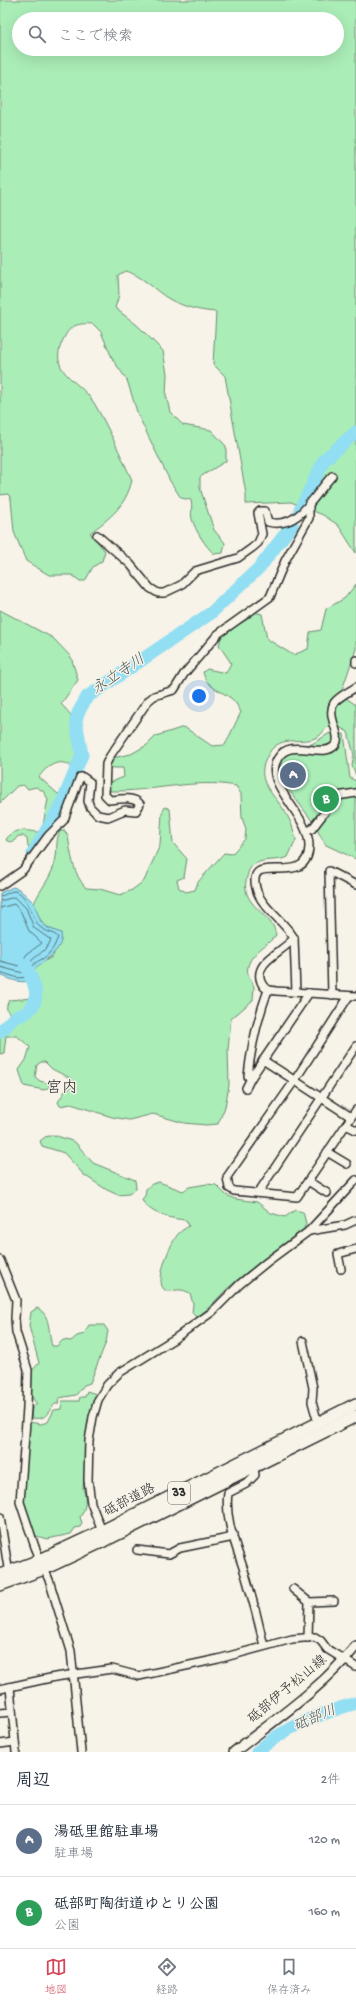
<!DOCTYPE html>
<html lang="ja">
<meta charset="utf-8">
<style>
body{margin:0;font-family:"Gochi Hand","Klee One",sans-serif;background:#f2f2f3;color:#1f2937}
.you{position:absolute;left:199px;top:696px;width:14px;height:14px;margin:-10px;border:3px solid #fff;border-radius:50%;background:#1a73e8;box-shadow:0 0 0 6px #1a73e833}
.badge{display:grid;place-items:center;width:26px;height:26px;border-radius:50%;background:#d1495b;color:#fff;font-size:13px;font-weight:700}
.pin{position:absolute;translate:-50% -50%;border:2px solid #fff;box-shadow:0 1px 4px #0006}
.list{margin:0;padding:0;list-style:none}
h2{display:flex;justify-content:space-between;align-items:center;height:52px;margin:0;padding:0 16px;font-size:17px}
h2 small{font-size:13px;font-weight:400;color:#747a83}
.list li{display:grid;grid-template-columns:26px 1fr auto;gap:12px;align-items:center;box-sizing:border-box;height:72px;padding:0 16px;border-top:1px solid #e0e1e3}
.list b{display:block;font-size:15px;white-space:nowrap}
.list p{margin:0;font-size:13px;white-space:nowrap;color:#747a83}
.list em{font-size:13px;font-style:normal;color:#747a83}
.icon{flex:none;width:22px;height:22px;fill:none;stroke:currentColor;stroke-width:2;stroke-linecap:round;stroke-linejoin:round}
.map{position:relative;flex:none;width:356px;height:1752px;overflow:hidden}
.search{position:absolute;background:#fff;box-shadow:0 4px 16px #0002;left:12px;right:12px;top:12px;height:44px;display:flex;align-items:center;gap:10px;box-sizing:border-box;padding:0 14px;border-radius:22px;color:#747a83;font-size:15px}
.sheet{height:196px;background:#fff}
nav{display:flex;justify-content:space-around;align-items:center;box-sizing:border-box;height:56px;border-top:1px solid #e0e1e3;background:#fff;font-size:11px;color:#747a83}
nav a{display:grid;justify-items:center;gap:2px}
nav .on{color:#d1495b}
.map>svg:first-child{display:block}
.green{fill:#aaedb7;stroke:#6a8c71;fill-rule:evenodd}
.water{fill:#92def3;stroke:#6996a3}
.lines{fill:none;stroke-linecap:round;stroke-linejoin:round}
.shore{stroke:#54737b;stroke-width:1}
.river{stroke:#92def3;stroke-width:13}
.minor-casing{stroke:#2b2b2b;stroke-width:10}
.secondary-casing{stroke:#2b2b2b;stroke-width:12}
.trunk-casing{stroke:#2b2b2b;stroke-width:14}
.minor{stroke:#f7f3e8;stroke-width:7}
.secondary{stroke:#f7f3e8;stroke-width:9}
.trunk{stroke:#f7f3e8;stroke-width:11}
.labels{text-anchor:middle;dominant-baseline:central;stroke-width:3;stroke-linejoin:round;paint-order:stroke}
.shield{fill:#f7f3e8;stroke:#686764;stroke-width:1}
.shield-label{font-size:13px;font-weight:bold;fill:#2b2b2b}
.street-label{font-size:14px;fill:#2b2b2b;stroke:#f7f3e8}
.water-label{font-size:15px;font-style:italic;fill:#45585d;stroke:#f7f3e8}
.quarter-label{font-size:16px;fill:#2b2b2b;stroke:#f7f3e8}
</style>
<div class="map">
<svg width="356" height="1752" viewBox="0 0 356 1752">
<rect width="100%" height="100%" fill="#f7f3e8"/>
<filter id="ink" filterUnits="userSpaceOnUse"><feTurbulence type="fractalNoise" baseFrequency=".025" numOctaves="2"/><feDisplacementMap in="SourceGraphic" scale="8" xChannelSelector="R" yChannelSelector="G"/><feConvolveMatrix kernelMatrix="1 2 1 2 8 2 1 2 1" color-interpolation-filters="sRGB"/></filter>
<g filter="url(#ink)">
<!-- green -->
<g class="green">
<path d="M0,0H356V553L338,525L323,515L291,502L246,504V494L225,376L213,364L216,312C200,311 184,307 169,299C154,290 142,275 125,271L118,275L119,295L115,308L137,325L163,351L167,374L166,395L170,412L183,425L211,430L226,446V461L200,477V488L214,530L225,543L223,553L214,554C205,545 196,532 192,519C190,513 193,507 191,500L181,498L170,481L138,415L127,380L113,360L101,332L93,324C81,323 71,324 65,336C44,373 80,379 94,403C109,428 120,454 132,480C126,506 110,518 90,533L105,551L102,561L93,567L85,581H80L72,575H49L26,561L14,532L11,499L8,494L0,495ZM19,19H337V49H19Z"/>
<path d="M356,584V649L343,687V696L356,705V775L352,766L354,755L348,732L341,728L327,727C325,729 322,734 319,736C304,746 281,733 269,753C251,783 276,793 288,817C292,824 294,832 296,840L288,857C277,862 265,858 255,864C250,866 248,872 247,877C240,899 260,909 271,923C274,926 275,931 276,935C267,947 244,955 248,975C249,979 253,982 254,987C254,990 253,996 253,1000L231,1019L228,1050L229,1085L225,1107L218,1124L206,1125L184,1123L153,1114L129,1120L112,1117L71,1104L60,1106L58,1102L65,1091L73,1086L72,1079L52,1069L45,1062H41L37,1065L35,1077L40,1081L47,1083L50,1087L44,1090L24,1086L19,1070L26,1060L30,1047L17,1036H6L4,1053L0,1054V1034L14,1023C13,1011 2,1014 9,1000L33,998L39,990L33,972L37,966L53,956L61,933C43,927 39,922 34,903C41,888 51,878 55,862C58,851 55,841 60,831H65L68,836C71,854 73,874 86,888L100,889L120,895L132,890L144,881L160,845L162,813L165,807L170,809L173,843L187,859L184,877L177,880L179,888L186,892L195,890L198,882L224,853L232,854L245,839L246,829L242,818L241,794L236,786C195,778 152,792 110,791L109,783L124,777L123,768H113L109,767L112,758L131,754L147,745L156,736L184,727L212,746L225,745L241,712C238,708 236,702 232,699C221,690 206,688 203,672L207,669L226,673L231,663L219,645L222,634L248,619L254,612L262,614L267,639L293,655L308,649L310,632L321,630L326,609L345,598Z"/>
<path d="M0,610L53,638L71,657L78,680L61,704C83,726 78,734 81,762L76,768C72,767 71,766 67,764C56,759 44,769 39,777L58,794L64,791V785L68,780H72L73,784C66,807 50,825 37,846L28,847L27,839L23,836H18L14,841L9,842L6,840L7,838C17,827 25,831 38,832L42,830L48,799L43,791L36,787L28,789L23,785L17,786L0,803Z"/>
<path d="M330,733L344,734L350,778L356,781V859L326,845L310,818L282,781L280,748L312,744Z"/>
<path d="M54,1135L75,1142L93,1163L135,1180L136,1188L129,1194L118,1195L107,1190L84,1175L64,1153L42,1146L40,1141L45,1137Z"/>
<path d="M159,1182L183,1191L189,1187L207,1184L216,1185L226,1195L235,1199L257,1202L271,1213L285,1217L295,1210L303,1212L306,1223L304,1229C278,1248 252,1267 228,1288C217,1298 209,1310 196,1317L192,1313L193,1304L190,1293C187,1292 184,1290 181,1290C175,1289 170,1293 165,1290C153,1283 171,1241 179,1233C182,1230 186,1228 189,1226L186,1220C172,1219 148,1214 142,1199L145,1196L146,1189L152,1184Z"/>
<path d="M37,1308C51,1314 48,1333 52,1346H57L63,1340L71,1341L77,1336L84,1334L89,1325H104L108,1331L106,1342L90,1383L84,1385L76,1395L59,1398L58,1404H55C45,1414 48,1420 31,1418L32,1408L37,1404L31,1396L32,1371L39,1363L29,1326L31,1312Z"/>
<path d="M87,1391L96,1394L88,1420L83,1489C87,1497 86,1510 80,1517L82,1523L80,1527L75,1528L71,1534L47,1539L33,1535L22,1502L28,1422L41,1424L48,1422L54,1410L61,1409L62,1401H79L80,1397H85Z"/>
</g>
<!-- water -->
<path class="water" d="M13,887L19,889L34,903L41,922L48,928L61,933C65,952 41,960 33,972L34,979C22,985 12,980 0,975V893Z"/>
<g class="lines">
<!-- shore -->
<g class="shore">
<path d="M0,896C5,896 9,891 14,891C28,893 32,918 39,926C45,932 53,932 58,937C56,942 54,948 50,952C41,964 33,957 28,977L18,978L0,972"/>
<path d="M0,901L15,897L26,908L34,928L51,940C45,955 30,956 23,973L0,967"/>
<path d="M0,908L14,904L21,912L29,931L42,943L27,954L19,966L0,961"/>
</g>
<!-- river -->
<g class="river">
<path d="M300,510L324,460L356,432"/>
<path d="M33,853L61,805L82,755L76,721L78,713L87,697L211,613L260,567L292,525"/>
<path d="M0,1032C5,1028 12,1019 15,1017C18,1016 21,1015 24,1014C45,1002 33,980 25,964"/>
<path d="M257,1752C285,1726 320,1714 356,1703"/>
</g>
<!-- minor casing -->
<g class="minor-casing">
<g id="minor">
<path d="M97,535L130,564L150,588L158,593H164L181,585L195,571L238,558L252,548L258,543L262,534L258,513L260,511H265L268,522C299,530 313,496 332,476"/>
<path d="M356,660V663"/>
<path d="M356,687C349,692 339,696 334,703C326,717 342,734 336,744C324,761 291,736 278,758C261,784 310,814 309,847C307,891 246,848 256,888C260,906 284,921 294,938C283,952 253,962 261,982C264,989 268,990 276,991L356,996"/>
<path d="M307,831L312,829L337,796L356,793"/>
<path d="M0,886L23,870L48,836L64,820L80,777H83L90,782L88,801L90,807L98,815L108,817L125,810L136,811L140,804C134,796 119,799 110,800L105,795L106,764L110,756L148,701L154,696L174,690L184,674L218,634L270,597L285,561L309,518V503"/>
<path d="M294,938L296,992"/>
<path d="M332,995L329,871L356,885"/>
<path d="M349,996L295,1080L227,1177L229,1188L234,1191L297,1197L356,1110"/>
<path d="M263,1060L351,1117"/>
<path d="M251,1078L248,1076C251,1046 258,1018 268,990"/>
<path d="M246,1088L251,1078L309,993"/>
<path d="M346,1125L356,1130"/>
<path d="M327,1152L347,1164"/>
<path d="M308,1181L327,1193"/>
<path d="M258,1193L356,1046"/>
<path d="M309,1231L345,1225L356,1220"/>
<path d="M0,1260L16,1300L15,1319L16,1332L28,1370L27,1408L20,1502L35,1547L49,1580L71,1651L81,1752"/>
<path d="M341,1269L338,1254L356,1249"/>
<path d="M303,1341L313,1388L312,1402L318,1423"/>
<path d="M253,1464L255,1475L246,1484L228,1493C224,1521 238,1550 246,1577C253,1600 259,1623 264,1646"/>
<path d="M0,1517L9,1574"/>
<path d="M103,1534L91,1503L88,1480L89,1441L93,1417L98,1400L107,1385L119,1373L174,1339L212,1312L240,1284L267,1262L309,1231L356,1180"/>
<path d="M137,1550L169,1554L180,1548L229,1538L233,1534"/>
<path d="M293,1589L309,1602"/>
<path d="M308,1638L309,1602L334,1601"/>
<path d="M10,1687L16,1752"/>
<path d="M0,1689L55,1677L112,1669L139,1676L218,1659L292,1639L315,1637L321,1641L327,1649L356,1667"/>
<path d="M0,1713L12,1712"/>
<path d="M0,1744L15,1742"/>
</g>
</g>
<!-- secondary casing -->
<g class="secondary-casing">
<path id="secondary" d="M234,1752C276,1719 322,1688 356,1646"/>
</g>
<!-- trunk casing -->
<g class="trunk-casing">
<g id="trunk">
<path d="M0,1575L40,1560L102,1531L356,1404"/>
<path d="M0,1585L44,1569L106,1540L356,1416"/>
</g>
</g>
<!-- minor -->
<use href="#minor" class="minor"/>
<!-- secondary -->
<use href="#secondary" class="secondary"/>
<!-- trunk -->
<use href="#trunk" class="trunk"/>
</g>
</g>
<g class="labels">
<!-- shield labels -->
<rect class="shield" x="168" y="1482" width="22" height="22" rx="3"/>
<g class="shield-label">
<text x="179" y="1493">33</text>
</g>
<!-- street labels -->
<g class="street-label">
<text transform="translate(130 1501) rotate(-27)">砥部道路</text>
<text transform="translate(288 1690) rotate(-40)">砥部伊予松山線</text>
</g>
<!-- water labels -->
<g class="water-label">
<text transform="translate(119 675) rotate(-34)">永立寺川</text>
<text transform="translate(315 1719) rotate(-23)">砥部川</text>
</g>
<!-- quarter labels -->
<g class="quarter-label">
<text x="62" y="1089">宮内</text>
</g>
</g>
</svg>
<div class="you"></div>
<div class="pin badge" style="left:293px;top:775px;background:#5c6f8a">A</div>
<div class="pin badge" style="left:326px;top:799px;background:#2e9e5b">B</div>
<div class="search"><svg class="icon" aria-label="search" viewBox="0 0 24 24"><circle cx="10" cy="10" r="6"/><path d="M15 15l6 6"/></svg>ここで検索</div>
</div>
<section class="sheet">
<h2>周辺<small>2件</small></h2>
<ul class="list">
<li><span class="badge" style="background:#5c6f8a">A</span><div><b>湯砥里館駐車場</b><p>駐車場</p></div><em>120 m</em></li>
<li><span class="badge" style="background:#2e9e5b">B</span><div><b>砥部町陶街道ゆとり公園</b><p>公園</p></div><em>160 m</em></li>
</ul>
</section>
<nav>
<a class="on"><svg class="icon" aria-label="map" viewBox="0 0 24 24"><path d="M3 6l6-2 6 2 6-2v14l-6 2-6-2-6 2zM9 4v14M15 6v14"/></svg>地図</a>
<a><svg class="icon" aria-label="directions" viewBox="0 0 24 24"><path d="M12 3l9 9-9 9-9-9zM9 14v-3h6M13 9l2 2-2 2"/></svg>経路</a>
<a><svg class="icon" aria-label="saved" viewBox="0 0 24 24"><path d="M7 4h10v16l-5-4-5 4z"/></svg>保存済み</a>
</nav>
